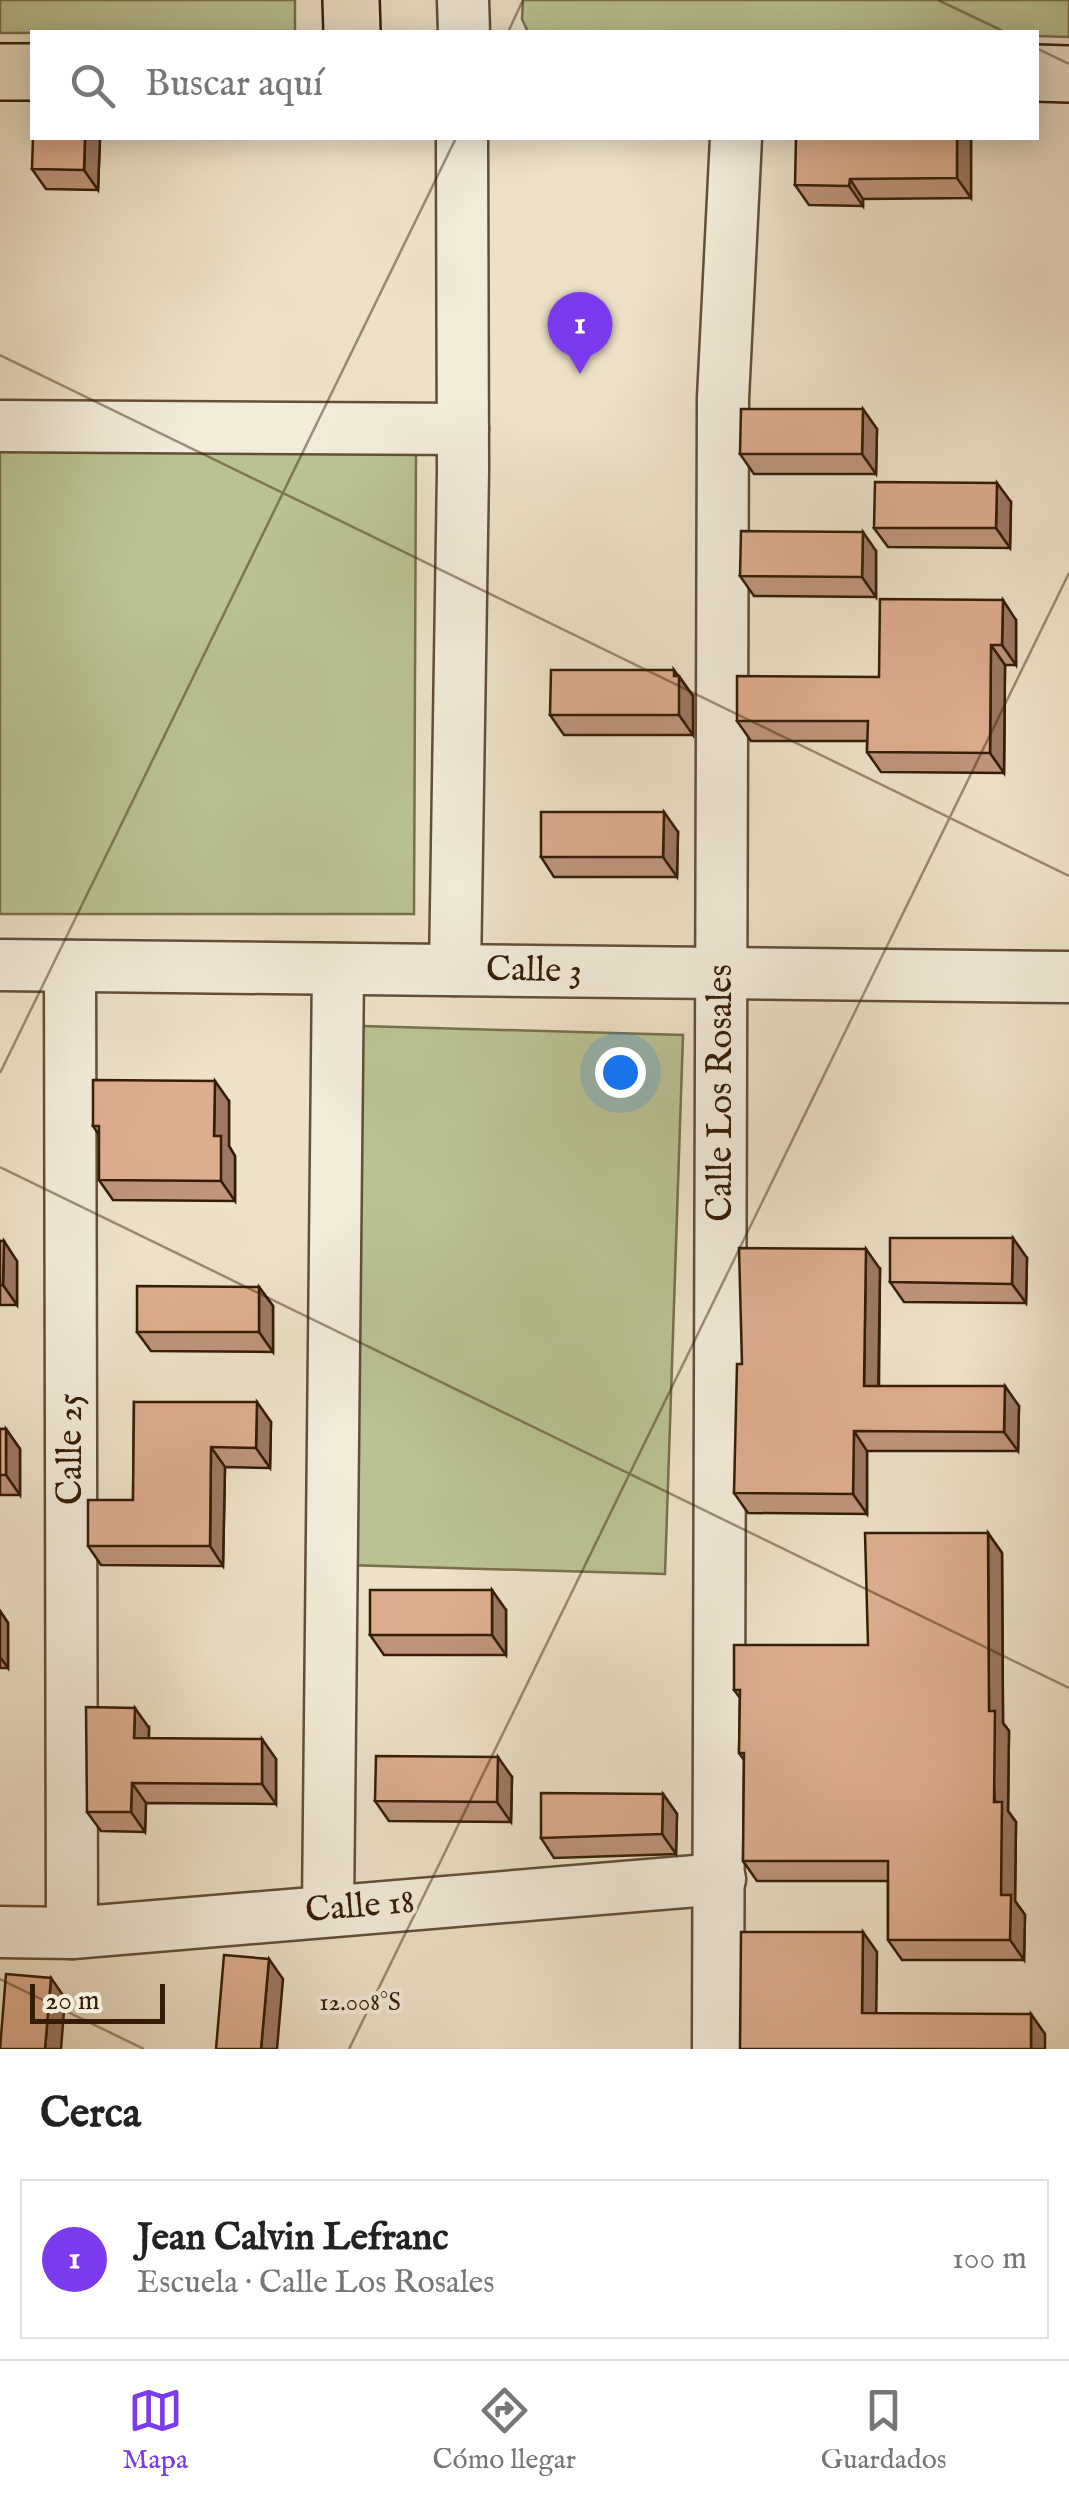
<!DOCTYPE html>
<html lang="es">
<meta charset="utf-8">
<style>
body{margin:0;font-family:"IM FELL English",serif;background:#f6f6f6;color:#222}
.scale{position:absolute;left:30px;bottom:25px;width:135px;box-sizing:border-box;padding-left:10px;border:5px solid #351d05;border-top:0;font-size:28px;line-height:35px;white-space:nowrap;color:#351d05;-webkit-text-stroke:8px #f3ecdb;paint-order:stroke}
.you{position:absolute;left:620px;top:1072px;width:35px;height:35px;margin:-25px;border:8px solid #fff;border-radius:50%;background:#1a73e8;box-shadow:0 0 0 15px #1a73e833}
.badge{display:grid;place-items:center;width:65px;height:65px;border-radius:50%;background:#7c3aed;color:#fff;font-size:32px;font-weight:700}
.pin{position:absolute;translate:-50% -82px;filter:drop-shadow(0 2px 5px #0008)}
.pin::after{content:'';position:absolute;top:52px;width:35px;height:30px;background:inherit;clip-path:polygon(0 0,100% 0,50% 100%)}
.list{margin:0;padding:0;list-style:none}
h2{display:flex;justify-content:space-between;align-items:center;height:130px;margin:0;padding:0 40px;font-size:42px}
h2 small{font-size:32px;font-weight:400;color:#767676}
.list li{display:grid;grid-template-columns:65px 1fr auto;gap:30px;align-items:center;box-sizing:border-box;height:160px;margin:0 20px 20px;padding:0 20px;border:2px solid #e0e0e0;border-radius:0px}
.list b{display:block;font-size:38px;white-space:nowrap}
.list p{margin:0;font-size:32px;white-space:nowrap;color:#767676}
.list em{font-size:32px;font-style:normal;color:#767676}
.icon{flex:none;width:55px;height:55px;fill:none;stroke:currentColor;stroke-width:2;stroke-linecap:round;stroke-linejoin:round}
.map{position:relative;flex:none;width:1069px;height:2049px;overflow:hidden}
.search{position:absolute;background:#fff;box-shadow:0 5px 25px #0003;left:30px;right:30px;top:30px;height:110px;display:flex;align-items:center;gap:25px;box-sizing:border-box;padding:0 35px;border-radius:0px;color:#767676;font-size:38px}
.sheet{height:310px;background:#fff}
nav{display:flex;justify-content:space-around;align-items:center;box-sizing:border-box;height:140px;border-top:2px solid #e0e0e0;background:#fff;font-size:28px;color:#767676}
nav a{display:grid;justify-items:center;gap:5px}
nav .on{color:#7c3aed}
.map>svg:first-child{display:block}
.green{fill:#bac294;stroke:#78704c;stroke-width:2.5}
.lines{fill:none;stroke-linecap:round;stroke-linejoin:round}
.minor-casing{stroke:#634e36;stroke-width:55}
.major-casing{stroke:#351d05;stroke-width:60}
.minor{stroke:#f3ecdb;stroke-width:50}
.major{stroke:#ede1c8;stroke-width:55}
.wall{fill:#be957b;stroke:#351d05;stroke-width:2.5}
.shaded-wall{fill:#9b7964;stroke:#351d05;stroke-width:2.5}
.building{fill:#ddad8f;stroke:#351d05;stroke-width:2.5}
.ticks{fill:none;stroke:#351d05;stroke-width:2.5;stroke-opacity:0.45}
.labels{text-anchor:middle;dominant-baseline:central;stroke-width:8;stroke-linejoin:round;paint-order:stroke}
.street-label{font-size:35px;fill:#351d05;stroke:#f3ecdb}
.ticks-label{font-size:25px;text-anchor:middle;fill:#351d05;stroke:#f3ecdb;stroke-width:8;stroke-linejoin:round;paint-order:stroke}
</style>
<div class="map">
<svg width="1069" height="2049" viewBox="0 0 1069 2049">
<rect width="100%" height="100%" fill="#ede1c8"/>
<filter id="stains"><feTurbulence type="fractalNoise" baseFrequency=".002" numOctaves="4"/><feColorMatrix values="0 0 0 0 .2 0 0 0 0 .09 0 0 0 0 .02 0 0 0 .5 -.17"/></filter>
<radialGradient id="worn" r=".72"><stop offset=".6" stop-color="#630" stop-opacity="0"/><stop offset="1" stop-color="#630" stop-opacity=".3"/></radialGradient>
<!-- green -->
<g class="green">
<path d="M0,0H295V32L0,33Z"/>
<path d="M523,0H1069V37L1037,36L1036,32H528L522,19Z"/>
<path d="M416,450L414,914H0V451Z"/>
<path d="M363,1026L683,1035L665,1574L346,1565Z"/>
</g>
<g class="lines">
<!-- minor casing -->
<g class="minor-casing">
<g id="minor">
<path d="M463,0L464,32"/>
<path d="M0,426L463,429"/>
<path d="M0,965L1069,977"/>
<path d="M70,966L72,1933"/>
<path d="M455,970L463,471L462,138"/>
<path d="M328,1909L338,969"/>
<path d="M0,1932L72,1933L720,1879"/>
<path d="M718,2049L723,398L736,138"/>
</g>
</g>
<!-- major casing -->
<g class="major-casing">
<g id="major">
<path d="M351,0L352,32"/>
<path d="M0,72H32"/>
<path d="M1036,73L1069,74"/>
</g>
</g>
<!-- minor -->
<use href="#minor" class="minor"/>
<!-- major -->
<use href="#major" class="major"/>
</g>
<!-- wall -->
<g class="wall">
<path d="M100,138L98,190L46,189L32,169Z"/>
<path d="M971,138V198L863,199V206L809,205L795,185Z"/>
<path d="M877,429L876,474H754L740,454Z"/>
<path d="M1011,502L1010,548L888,547L874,528Z"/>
<path d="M876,551V597L754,596L740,576Z"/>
<path d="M1016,620V665H1005L1004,773L881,772L867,752V741H751L737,721L879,677Z"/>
<path d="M678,676H679L693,696V735H564L550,715Z"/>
<path d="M678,832L677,877H554L541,857Z"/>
<path d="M229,1101V1146L235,1156V1201L113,1200L99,1180V1135L93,1126Z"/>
<path d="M0,1241L17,1261V1305H0Z"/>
<path d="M1027,1258L1026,1303L904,1302L890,1282Z"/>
<path d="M880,1269L879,1386L1019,1406L1018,1451H867V1514L748,1513L734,1493L742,1364Z"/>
<path d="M259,1287L273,1306V1352L151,1351L137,1332Z"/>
<path d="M134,1402L271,1422L270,1468L225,1467L223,1566L101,1565L88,1546L133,1500Z"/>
<path d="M0,1429H6L20,1449V1495H0Z"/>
<path d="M988,1533L1002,1553L1003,1723L1009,1731L1008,1811L1016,1822L1015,1901L1025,1915L1024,1960H902L888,1940V1881H757L743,1861L744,1760L739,1753L740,1698L734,1690L868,1645Z"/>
<path d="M506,1610V1655H384L370,1635Z"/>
<path d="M0,1611L8,1623V1668H0Z"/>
<path d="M149,1728V1738L276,1759V1804L146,1803L145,1832L101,1831L87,1812Z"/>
<path d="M512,1777L511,1822L389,1821L375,1801Z"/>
<path d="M663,1794L677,1814L676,1854L554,1858L541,1838Z"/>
</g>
<!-- shaded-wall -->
<g class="shaded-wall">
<path d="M85,138H100L98,190L84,170Z"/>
<path d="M957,138H971V198L957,178Z"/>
<path d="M850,179L863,199V206L849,186Z"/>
<path d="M863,409L877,429L876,474L862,454Z"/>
<path d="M997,483L1011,502L1010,548L996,528Z"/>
<path d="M863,532L876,551V597L862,577Z"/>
<path d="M1003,600L1016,620V665L1002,645Z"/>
<path d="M991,645L1005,665L1004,773L990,753Z"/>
<path d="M674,670L693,696V735L679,715Z"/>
<path d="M664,812L678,832L677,877L663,857Z"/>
<path d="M215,1081L229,1101V1146L235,1156V1201L221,1181L214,1136Z"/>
<path d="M1013,1238L1027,1258L1026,1303L1012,1284Z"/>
<path d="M4,1241L17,1261V1305L3,1285Z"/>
<path d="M866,1249L880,1269L878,1406L864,1386Z"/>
<path d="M259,1287L273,1306V1352L259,1332Z"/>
<path d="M1005,1386L1019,1406L1018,1451L1004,1432Z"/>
<path d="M257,1402L271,1422L270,1468L256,1448Z"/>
<path d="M6,1429L20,1449V1495L6,1475Z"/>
<path d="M854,1431L867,1451V1514L853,1494Z"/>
<path d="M211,1447L225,1467L223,1566L210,1546Z"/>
<path d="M988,1533L1002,1553L1003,1723L1009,1731L1008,1811L1016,1822L1015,1901L1025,1915L1024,1960L1010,1940L1001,1895L989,1711Z"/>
<path d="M492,1590L506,1610V1655L492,1635Z"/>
<path d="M0,1611L8,1623V1668L0,1657Z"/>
<path d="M135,1708L149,1728L148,1758L134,1738Z"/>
<path d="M262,1739L276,1759V1804L262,1784Z"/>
<path d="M498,1757L512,1777L511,1822L497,1802Z"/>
<path d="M132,1783L146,1803L145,1832L131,1812Z"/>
<path d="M663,1794L677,1814L676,1854L662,1834Z"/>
<path d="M863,1932L877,1952L876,2033L862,2013Z"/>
<path d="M269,1959L283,1979L277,2049H261Z"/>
<path d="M51,1978L65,1998L61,2049H45Z"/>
<path d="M1031,2014L1045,2034V2049H1031Z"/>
</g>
<!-- building -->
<g class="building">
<path d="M33,138H85L84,170L32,169Z"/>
<path d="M796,138H957V178L850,179L849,186L795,185Z"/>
<path d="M741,409H863L862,454H740Z"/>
<path d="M875,482L997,483L996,528H874Z"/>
<path d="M741,531L863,532L862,577L740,576Z"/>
<path d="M880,599L1003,600L1002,645H991L990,753L867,752L868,721H737V676L879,677Z"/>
<path d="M551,670H674V676H679V715H550Z"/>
<path d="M541,812H664L663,857H541Z"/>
<path d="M93,1080L215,1081L214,1136H221V1181L99,1180V1126H93Z"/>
<path d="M890,1238H1013L1012,1284L890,1282Z"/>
<path d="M0,1241H4L3,1285H0Z"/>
<path d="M739,1248L866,1249L864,1386H1005L1004,1432L854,1431L853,1494L734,1493L737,1364H742Z"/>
<path d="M137,1286L259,1287V1332H137Z"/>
<path d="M134,1402H257L256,1448L211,1447L210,1546H88V1500H133Z"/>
<rect x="0" y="1429" width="6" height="46"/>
<path d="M865,1533H988L989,1711H995L994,1802H1002L1001,1895H1011L1010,1940H888V1861H743L744,1753H739L740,1690H734V1645H868Z"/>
<rect x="370" y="1590" width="122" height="45"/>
<path d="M86,1707L135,1708L134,1738L262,1739V1784L132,1783L131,1812H87Z"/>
<path d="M376,1756L498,1757L497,1802L375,1801Z"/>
<path d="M541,1793L663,1794L662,1834L541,1838Z"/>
<path d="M741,1932H863L862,2013L1031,2014V2049H740Z"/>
<path d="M224,1955L269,1959L261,2049H216Z"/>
<path d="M6,1974L51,1978L45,2049H0Z"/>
</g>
<!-- ticks -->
<path class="ticks" d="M938,0L1005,32M508,32L523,0M1036,48L1069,64M0,355L1069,876M0,1073L456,138M0,1167L1069,1688M0,1979L144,2049M349,2049L1069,573"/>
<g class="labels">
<!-- street labels -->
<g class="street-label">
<text transform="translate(534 971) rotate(1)">Calle 3</text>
<text transform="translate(721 1093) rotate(-90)">Calle Los Rosales</text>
<text transform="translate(71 1449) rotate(-90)">Calle 25</text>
<text transform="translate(360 1907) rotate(-5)">Calle 18</text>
</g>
</g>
<g class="ticks-label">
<text x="360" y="2010">12.008°S</text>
</g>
<rect width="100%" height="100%" filter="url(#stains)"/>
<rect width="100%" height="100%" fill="url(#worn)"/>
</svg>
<div class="scale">20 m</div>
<div class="you"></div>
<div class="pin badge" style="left:580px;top:374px">1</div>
<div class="search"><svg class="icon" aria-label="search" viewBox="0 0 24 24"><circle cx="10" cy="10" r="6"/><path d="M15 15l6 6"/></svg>Buscar aquí</div>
</div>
<section class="sheet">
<h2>Cerca<small></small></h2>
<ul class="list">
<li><span class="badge">1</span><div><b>Jean Calvin Lefranc</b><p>Escuela · Calle Los Rosales</p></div><em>100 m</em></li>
</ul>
</section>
<nav>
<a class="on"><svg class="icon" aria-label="map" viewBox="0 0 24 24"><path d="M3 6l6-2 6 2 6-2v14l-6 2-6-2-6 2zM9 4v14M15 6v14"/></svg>Mapa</a>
<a><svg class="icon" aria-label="directions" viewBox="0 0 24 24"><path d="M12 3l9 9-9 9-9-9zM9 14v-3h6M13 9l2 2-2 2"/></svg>Cómo llegar</a>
<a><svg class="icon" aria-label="saved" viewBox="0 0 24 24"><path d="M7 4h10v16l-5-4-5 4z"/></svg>Guardados</a>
</nav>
